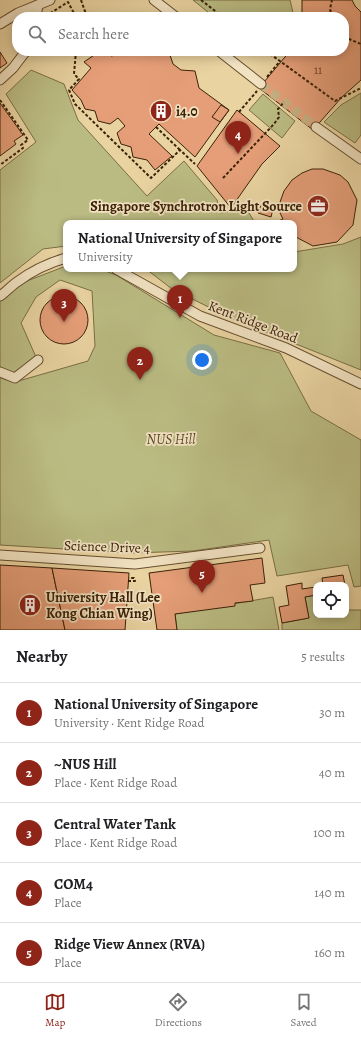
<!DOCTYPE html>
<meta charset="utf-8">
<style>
body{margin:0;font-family:Alegreya,serif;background:#f2f2f2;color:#202124}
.controls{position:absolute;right:12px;bottom:12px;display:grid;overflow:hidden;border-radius:8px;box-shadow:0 2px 10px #0003}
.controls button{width:36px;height:36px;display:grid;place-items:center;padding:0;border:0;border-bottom:1px solid #e0e0e0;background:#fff;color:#202124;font:20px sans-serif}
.you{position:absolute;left:202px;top:360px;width:14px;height:14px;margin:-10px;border:3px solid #fff;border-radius:50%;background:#1a73e8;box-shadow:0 0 0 6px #1a73e833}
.badge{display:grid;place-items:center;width:26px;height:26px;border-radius:50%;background:#8f2418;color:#fff;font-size:13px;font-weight:700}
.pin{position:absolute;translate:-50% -33px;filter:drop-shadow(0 1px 2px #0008)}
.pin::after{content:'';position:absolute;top:21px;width:14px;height:12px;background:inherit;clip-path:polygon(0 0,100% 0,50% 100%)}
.popup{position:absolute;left:63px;top:220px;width:234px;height:52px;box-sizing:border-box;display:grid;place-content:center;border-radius:8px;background:#fff;filter:drop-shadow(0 1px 3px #0005);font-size:13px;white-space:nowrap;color:#757577}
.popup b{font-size:15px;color:#202124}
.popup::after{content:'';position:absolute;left:50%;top:100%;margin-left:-8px;border:8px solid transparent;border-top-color:#fff}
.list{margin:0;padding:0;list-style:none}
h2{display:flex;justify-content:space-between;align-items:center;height:52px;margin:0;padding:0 16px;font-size:17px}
h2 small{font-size:13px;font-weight:400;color:#757577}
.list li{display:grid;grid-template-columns:26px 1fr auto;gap:12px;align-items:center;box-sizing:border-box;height:60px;padding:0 16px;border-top:1px solid #e0e0e0}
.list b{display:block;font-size:15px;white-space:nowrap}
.list p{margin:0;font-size:13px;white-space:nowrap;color:#757577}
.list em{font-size:13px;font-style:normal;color:#757577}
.icon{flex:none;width:22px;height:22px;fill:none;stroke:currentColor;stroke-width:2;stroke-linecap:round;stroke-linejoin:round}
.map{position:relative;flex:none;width:361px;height:630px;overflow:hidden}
.search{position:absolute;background:#fff;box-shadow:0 2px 10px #0003;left:12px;right:12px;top:12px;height:44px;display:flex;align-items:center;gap:10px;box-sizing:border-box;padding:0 14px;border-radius:16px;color:#757577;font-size:15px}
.sheet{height:352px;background:#fff}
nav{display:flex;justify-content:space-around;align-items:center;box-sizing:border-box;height:56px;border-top:1px solid #e0e0e0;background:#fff;font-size:11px;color:#757577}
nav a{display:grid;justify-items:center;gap:2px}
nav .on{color:#8f2418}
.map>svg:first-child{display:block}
.green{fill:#babb82;stroke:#7a6e44}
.building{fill:#e59e78;stroke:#3b2107}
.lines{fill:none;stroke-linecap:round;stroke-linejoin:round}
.minor-tunnel{stroke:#c6af82;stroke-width:9;stroke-dasharray:9 4.5;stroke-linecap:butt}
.minor-casing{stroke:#664e2e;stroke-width:11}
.path{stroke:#3b2107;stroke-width:2;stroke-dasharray:3 2;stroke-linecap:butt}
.minor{stroke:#f1e2c2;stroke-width:9}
.labels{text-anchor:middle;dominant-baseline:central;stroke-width:3.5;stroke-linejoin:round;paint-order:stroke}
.number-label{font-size:12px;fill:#664023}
.poi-label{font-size:14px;font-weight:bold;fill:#3b2107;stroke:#f1e2c2;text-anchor:start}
.street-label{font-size:14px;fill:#3b2107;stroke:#f1e2c2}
.park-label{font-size:14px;font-style:italic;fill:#5b4826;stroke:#f1e2c2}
</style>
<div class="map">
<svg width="361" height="630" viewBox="0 0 361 630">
<rect width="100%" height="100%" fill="#e9d3a1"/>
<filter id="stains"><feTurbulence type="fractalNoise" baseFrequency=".005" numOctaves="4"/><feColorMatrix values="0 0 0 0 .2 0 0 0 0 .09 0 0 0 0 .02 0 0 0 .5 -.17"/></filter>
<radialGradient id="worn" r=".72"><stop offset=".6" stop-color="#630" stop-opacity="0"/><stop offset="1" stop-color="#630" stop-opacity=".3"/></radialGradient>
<!-- green -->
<g class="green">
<path d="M193,0H290L294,17H214Z"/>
<path d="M31,70L64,84L78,120L147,196L184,161L217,200L221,213L246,208L255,223H66V246L43,249L0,283V170L36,142L6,94Z"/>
<path d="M361,93V135L355,143L324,122L341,105Z"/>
<path d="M263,94L295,121L282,138L249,110Z"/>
<path d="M361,237V370L231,318L172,289L146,269H294V252L343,244Z"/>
<path d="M66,266V269H100L116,275L214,335L280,353L311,411L361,440V586L354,587L348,565L277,576L269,540L193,551L131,553L0,545V377L15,382L88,361L95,346L92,291L60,280L36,297L21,323L36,357L12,374L0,367V297L19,284Z"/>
<path d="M316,595V615H346V610H361V630H282V623L309,618L305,597Z"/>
<path d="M273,597L279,630H177L175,614Z"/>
</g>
<!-- building -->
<g class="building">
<path d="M302,0H352L355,6L361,12V80L342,97L313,130L259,88L290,51H344V17H302Z"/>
<path d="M100,51H109L111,56L126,53L128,51H147L152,54L155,51L169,52L173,64L181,70L195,71L199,88L229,110L195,157L159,124L149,134L172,156L155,170L147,160L133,157L131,147L121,144L117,133L125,126L118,118L110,124L98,121L95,111L85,109L81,100L72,90L91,68L84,62Z"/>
<path d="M0,52L7,63L0,68Z"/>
<path d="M0,103L23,135L14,141L16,144L0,156Z"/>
<path d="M221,105L229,110L220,122L212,117Z"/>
<path d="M237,110L280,146L262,164L231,208L197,166Z"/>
<path d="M312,169H323L340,175L348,182L357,200L353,225L337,242L313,246L294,236V223H274L283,219L280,213V202L284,191L292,180L302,173Z"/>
<path d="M261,205L273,209L271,217L258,213Z"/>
<circle cx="64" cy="320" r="24"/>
<path d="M262,558L265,583L250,585L253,601L235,603V606L175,614L177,630H157L149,573Z"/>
<path d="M0,565L52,568L65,630H0Z"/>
<path d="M52,568L129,573L125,630H65Z"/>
<path d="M343,575L345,585H323L322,578Z"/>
<path d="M302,583V589L316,587V595L305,597L309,618L282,623L279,607L289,605L286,586Z"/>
</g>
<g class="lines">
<!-- minor-tunnel -->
<path class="minor-tunnel" d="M261,84L316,127"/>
<!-- minor casing -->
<g class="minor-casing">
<g id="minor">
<path d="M154,0L176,17"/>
<path d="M36,17L38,5"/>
<path d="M0,24L18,13L50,0"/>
<path d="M219,51L261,84"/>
<path d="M0,80L13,68L26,51"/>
<path d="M316,127L361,159"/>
<path d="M116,269L200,316L286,348L361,384"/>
<path d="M0,296C6,292 11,286 17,282C32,271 48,263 66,258"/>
<path d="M0,372L15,378L38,360"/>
<path d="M0,555L135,564L260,548"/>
</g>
</g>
<!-- path -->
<g class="path">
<path d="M81,0L87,17"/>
<path d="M201,0L223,17"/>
<path d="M46,16L68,2L76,17"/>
<path d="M332,17L330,9L332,0"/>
<path d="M344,37L361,44"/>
<path d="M76,51L74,74L79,79L69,90L75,104L151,178L180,150L195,164"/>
<path d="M78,51L80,53L92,55L100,51"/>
<path d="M266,51L335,101L361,88"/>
<path d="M267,77L280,61"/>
<path d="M0,100L28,140L21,145L23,148L0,165"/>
<path d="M239,112L257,91"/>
<path d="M156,127L180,150"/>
<path d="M223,178L274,124L279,117L278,109L284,102"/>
<path d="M128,581H135L134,578H129"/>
</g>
<!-- minor -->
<use href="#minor" class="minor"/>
</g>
<!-- icons -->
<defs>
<g id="building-disc" transform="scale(1.15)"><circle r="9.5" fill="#8f2418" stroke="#f1e2c2"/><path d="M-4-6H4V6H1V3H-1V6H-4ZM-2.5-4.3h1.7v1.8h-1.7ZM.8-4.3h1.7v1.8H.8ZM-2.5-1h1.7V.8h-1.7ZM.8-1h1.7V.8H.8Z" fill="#fff"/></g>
<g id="office-disc" transform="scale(1.15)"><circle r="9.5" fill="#8f2418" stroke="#f1e2c2"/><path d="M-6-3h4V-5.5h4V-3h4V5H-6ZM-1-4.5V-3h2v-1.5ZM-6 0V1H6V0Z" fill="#fff"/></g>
</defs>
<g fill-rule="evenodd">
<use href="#building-disc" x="161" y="111"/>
<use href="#office-disc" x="318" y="206"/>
<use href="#building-disc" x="30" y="605"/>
</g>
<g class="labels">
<!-- number labels -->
<g class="number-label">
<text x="318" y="70">11</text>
</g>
<!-- poi labels -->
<g class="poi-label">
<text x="176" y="111">i4.0</text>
<text x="302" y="206" text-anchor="end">Singapore Synchrotron Light Source</text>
<text x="46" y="597">University Hall (Lee<tspan x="46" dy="16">Kong Chian Wing)</tspan></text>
</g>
<!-- street labels -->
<g class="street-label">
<text transform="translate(253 322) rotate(21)">Kent Ridge Road</text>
<text transform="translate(107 547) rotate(2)">Science Drive 4</text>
</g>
<!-- park labels -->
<g class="park-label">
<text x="171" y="439">NUS Hill</text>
</g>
</g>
<rect width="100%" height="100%" filter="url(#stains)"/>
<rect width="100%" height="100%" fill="url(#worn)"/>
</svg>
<div class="controls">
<button><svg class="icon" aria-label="locate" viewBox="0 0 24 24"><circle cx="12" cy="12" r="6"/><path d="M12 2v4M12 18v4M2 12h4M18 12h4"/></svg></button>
</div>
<div class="you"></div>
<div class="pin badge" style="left:180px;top:318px">1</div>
<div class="popup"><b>National University of Singapore</b>University</div>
<div class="pin badge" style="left:140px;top:380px">2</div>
<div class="pin badge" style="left:64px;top:322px">3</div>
<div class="pin badge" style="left:238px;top:154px">4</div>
<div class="pin badge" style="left:202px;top:593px">5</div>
<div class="search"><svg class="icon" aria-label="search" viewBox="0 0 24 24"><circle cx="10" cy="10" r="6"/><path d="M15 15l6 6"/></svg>Search here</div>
</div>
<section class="sheet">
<h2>Nearby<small>5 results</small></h2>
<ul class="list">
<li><span class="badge">1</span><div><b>National University of Singapore</b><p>University · Kent Ridge Road</p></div><em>30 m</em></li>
<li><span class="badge">2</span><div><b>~NUS Hill</b><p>Place · Kent Ridge Road</p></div><em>40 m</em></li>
<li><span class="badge">3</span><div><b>Central Water Tank</b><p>Place · Kent Ridge Road</p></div><em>100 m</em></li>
<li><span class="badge">4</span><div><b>COM4</b><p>Place</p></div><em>140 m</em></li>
<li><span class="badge">5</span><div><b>Ridge View Annex (RVA)</b><p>Place</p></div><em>160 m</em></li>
</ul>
</section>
<nav>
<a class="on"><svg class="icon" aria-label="map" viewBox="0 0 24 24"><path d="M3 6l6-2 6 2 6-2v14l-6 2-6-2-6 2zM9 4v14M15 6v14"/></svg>Map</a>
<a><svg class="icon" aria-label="directions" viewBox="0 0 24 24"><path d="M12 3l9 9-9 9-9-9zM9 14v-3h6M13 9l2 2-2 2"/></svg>Directions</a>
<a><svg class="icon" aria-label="saved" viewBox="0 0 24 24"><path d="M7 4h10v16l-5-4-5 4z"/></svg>Saved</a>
</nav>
